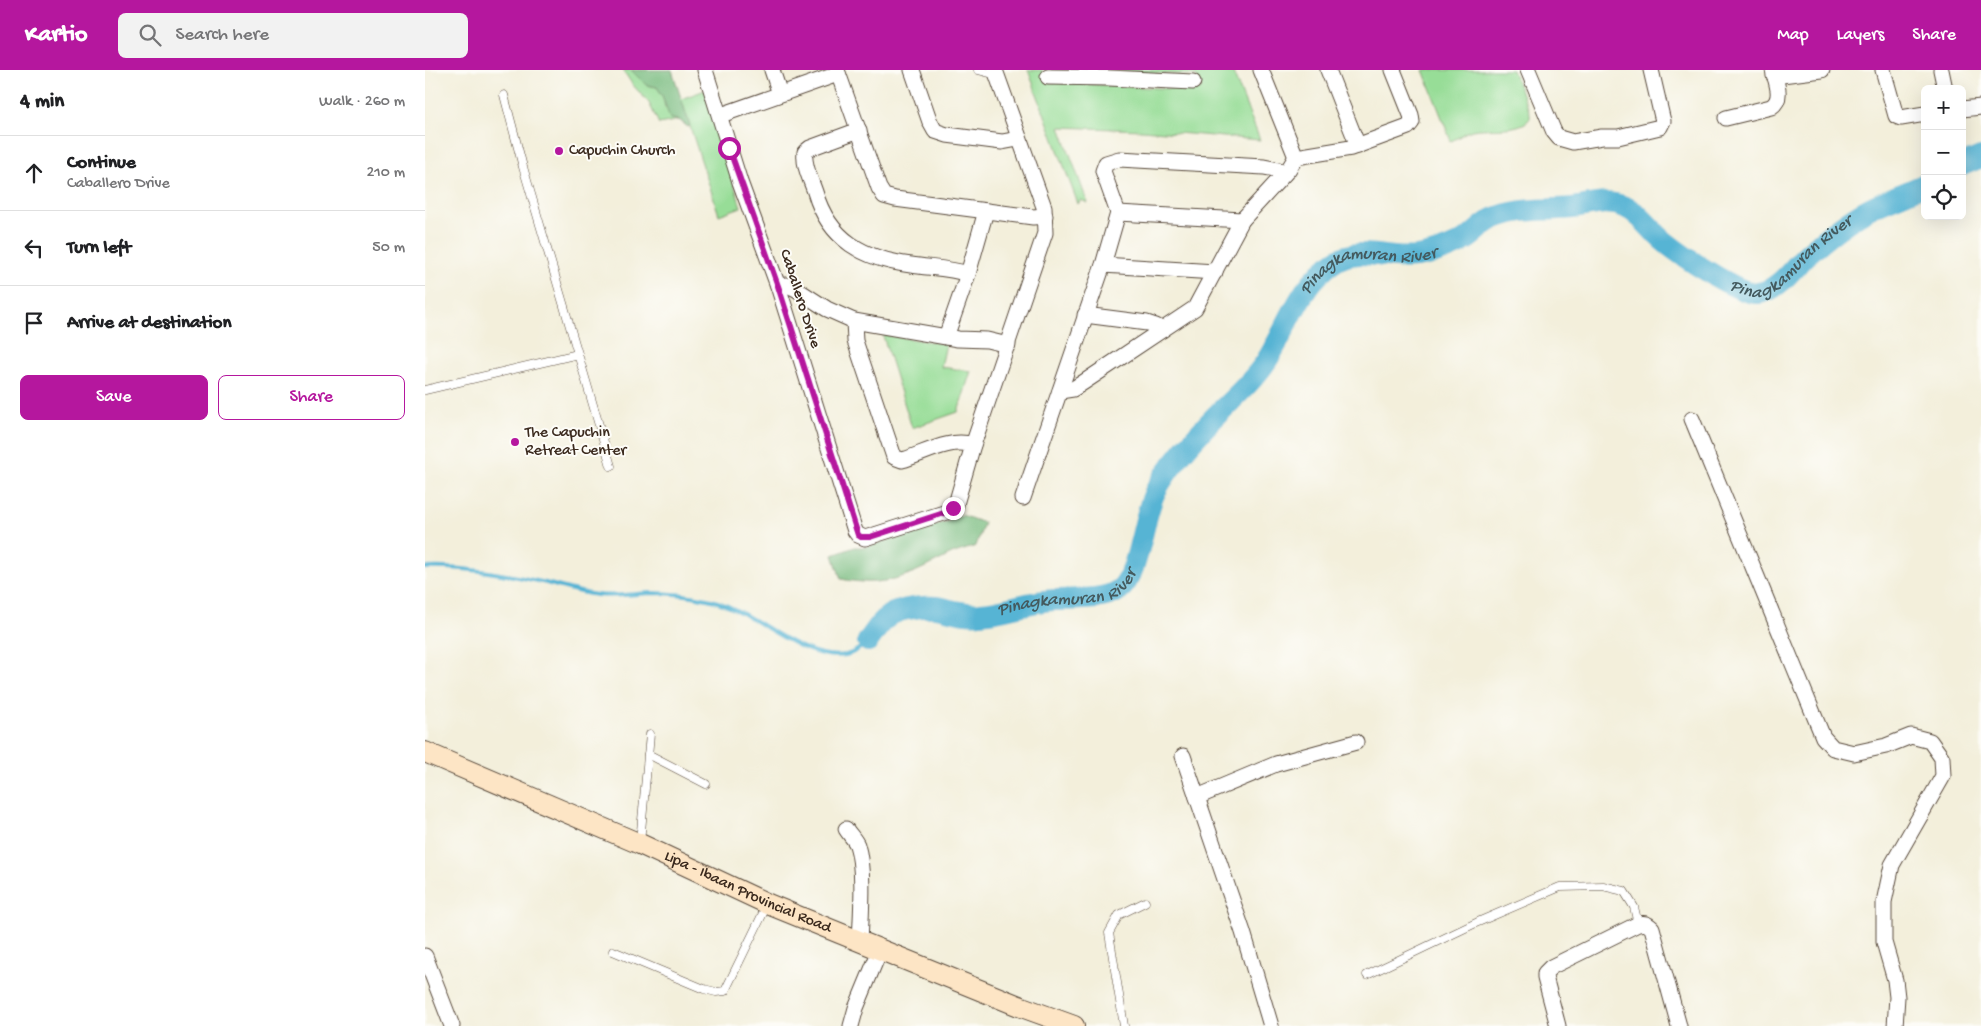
<!DOCTYPE html>
<meta charset="utf-8">
<style>
body{margin:0;font-family:"Gochi Hand",sans-serif;background:#f2f2f2;color:#202124}
.controls{position:absolute;right:15px;top:15px;display:grid;overflow:hidden;border-radius:8px;box-shadow:0 5px 20px #0002}
.controls button{width:45px;height:45px;display:grid;place-items:center;padding:0;border:0;border-bottom:1px solid #e0e0e0;background:#fff;color:#202124;font:25px sans-serif}
.stop{position:absolute;width:15px;height:15px;margin:-11px;border:4px solid #b5179e;border-radius:50%;background:#fff}
.stop.end{background:#b5179e;border-color:#fff;box-shadow:0 1px 5px #0008}
.list{margin:0;padding:0;list-style:none}
h2{display:flex;justify-content:space-between;align-items:center;height:65px;margin:0;padding:0 20px;font-size:21px}
h2 small{font-size:16px;font-weight:400;color:#757577}
.list li{display:grid;grid-template-columns:32px 1fr auto;gap:15px;align-items:center;box-sizing:border-box;height:75px;padding:0 20px;border-top:1px solid #e0e0e0}
.list b{display:block;font-size:19px;white-space:nowrap}
.list p{margin:0;font-size:16px;white-space:nowrap;color:#757577}
.list em{font-size:16px;font-style:normal;color:#757577}
.actions{display:flex;gap:10px;padding:15px 20px}
.actions a{flex:1;padding:11px 0;border:1px solid #b5179e;border-radius:8px;text-align:center;font-size:18px;color:#b5179e}
.actions .main{background:#b5179e;color:#fff}
.icon{flex:none;width:28px;height:28px;fill:none;stroke:currentColor;stroke-width:2;stroke-linecap:round;stroke-linejoin:round}
.map{position:relative;flex:none;width:1556px;height:956px;overflow:hidden}
header{display:flex;align-items:center;gap:30px;box-sizing:border-box;height:70px;padding:0 25px;background:#b5179e;color:#fff}
header strong{font-size:24px}
nav{display:flex;gap:28px;margin-inline-start:auto;font-size:18px}
.search{width:350px;height:45px;background:#f2f2f2;display:flex;align-items:center;gap:12px;box-sizing:border-box;padding:0 18px;border-radius:8px;color:#757577;font-size:19px}
main{display:flex}
aside{flex:1;background:#fff}
.map>svg:first-child{display:block}
.green{fill:#97dd97;stroke:#69845a}
.forest{fill:#79bc80;stroke:#5a734f}
.lines{fill:none;stroke-linecap:round;stroke-linejoin:round}
.stream{stroke:#56b4d4;stroke-width:4}
.river{stroke:#56b4d4;stroke-width:22}
.service-casing{stroke:#57483a;stroke-width:9}
.minor-casing{stroke:#57483a;stroke-width:17}
.secondary-casing{stroke:#57483a;stroke-width:22}
.service{stroke:#fff;stroke-width:8}
.minor{stroke:#fff;stroke-width:15}
.secondary{stroke:#fde5c5;stroke-width:20}
.route{stroke:#b5179e;stroke-width:6}
.poi-dot{fill:#b5179e;stroke:#fdfcf7;stroke-width:2}
.labels{text-anchor:middle;dominant-baseline:central;stroke-width:4;stroke-linejoin:round;paint-order:stroke}
.poi-label{font-size:16px;fill:#3b2a1e;stroke:#fdfcf7;text-anchor:start}
.street-label{font-size:16px;fill:#3b2a1e;stroke:#fdfcf7}
.water-label{font-size:18px;font-style:italic;fill:#445a5e;stroke:#fdfcf7}
</style>
<header>
<strong>Kartio</strong>
<div class="search"><svg class="icon" aria-label="search" viewBox="0 0 24 24"><circle cx="10" cy="10" r="6"/><path d="M15 15l6 6"/></svg>Search here</div>
<nav><a>Map</a><a>Layers</a><a>Share</a></nav>
</header>
<main>
<aside>
<h2>4 min<small>Walk · 260 m</small></h2>
<ul class="list">
<li><svg class="icon" aria-label="ahead" viewBox="0 0 24 24"><path d="M12 20V5M6 11l6-6 6 6"/></svg><div><b>Continue</b><p>Caballero Drive</p></div><em>210 m</em></li>
<li><svg class="icon" aria-label="left" viewBox="0 0 24 24"><path d="M17 20v-9H6M10 6l-5 5 5 5"/></svg><div><b>Turn left</b></div><em>50 m</em></li>
<li><svg class="icon" aria-label="arrive" viewBox="0 0 24 24"><path d="M6 21V4h12l-3 4 3 4H6"/></svg><div><b>Arrive at destination</b></div></li>
</ul>
<div class="actions"><a class="main">Save</a><a>Share</a></div>
</aside>
<div class="map">
<svg width="1556" height="956" viewBox="0 0 1556 956">
<rect width="100%" height="100%" fill="#fdfcf7"/>
<filter id="ink" filterUnits="userSpaceOnUse"><feTurbulence type="fractalNoise" baseFrequency=".02" numOctaves="2"/><feDisplacementMap in="SourceGraphic" scale="10" xChannelSelector="R" yChannelSelector="G"/><feConvolveMatrix kernelMatrix="1 2 1 2 8 2 1 2 1" color-interpolation-filters="sRGB"/></filter>
<filter id="wash" filterUnits="userSpaceOnUse"><feTurbulence type="fractalNoise" baseFrequency=".0096" numOctaves="4" result="noise"/><feDisplacementMap in="SourceGraphic" scale="20" xChannelSelector="R" yChannelSelector="G"/><feGaussianBlur stdDeviation="1.12" result="paint"/><feColorMatrix in="noise" values="0 0 0 0 0 0 0 0 0 0 0 0 0 0 0 0 0 1.4 0 .05"/><feComposite in="paint" operator="in"/></filter>
<g filter="url(#wash)">
<rect width="100%" height="100%" fill="#f3efdb"/>
<!-- green -->
<g class="green">
<path d="M198,0H206L221,15L232,17L237,24L240,37L254,50L234,54L224,33L207,14Z"/>
<path d="M603,0H617L621,12L772,20L777,18L770,5L699,2L696,0H807L835,70L717,60L635,57L662,131L663,133L656,130L653,134Z"/>
<path d="M998,0H1087L1105,43V48C1097,62 1062,57 1047,60C1039,62 1034,68 1026,71Z"/>
<path d="M280,20L316,137L294,145L256,29Z"/>
<path d="M459,265L521,274L516,297L546,301L533,342L487,358L458,266Z"/>
</g>
<!-- forest -->
<g class="forest">
<path d="M206,0H247L265,56L263,57L254,50L245,49L237,25L232,17L221,15Z"/>
<path d="M537,445L559,453L551,476C540,480 529,482 519,488C481,507 459,518 416,509L408,485L430,477H440L524,451Z"/>
</g>
<g class="lines">
<!-- stream -->
<path class="stream" d="M0,498C35,496 86,505 121,513C137,517 155,523 172,525C191,527 207,524 225,523C243,523 265,525 282,529C326,538 376,593 421,585C430,583 437,577 443,571"/>
<!-- river -->
<g class="river">
<path d="M1537,95L1556,87"/>
<path id="s1" d="M443,571C449,563 456,551 465,545C477,538 503,535 517,538C530,541 543,545 556,543C581,541 604,531 629,530C647,529 680,531 694,520C715,504 717,446 731,420C748,389 778,358 804,333C817,320 830,308 840,293C864,258 873,214 912,190C935,176 966,191 991,187C1007,185 1028,178 1042,169C1051,163 1058,154 1068,149C1094,137 1120,141 1147,138C1165,136 1182,129 1200,137C1217,144 1226,161 1240,172C1256,185 1314,225 1333,223C1353,221 1367,199 1380,186C1400,168 1421,151 1445,138C1462,129 1482,123 1500,114"/>
</g>
</g>
</g>
<g filter="url(#ink)">
<g class="lines">
<!-- service casing -->
<g class="service-casing">
<g id="service">
<path d="M553,0L572,5"/>
<path d="M79,25L98,97L186,396"/>
<path d="M0,320L153,284"/>
<path d="M223,684L281,714"/>
<path d="M215,772L225,664"/>
<path d="M188,881L279,919L291,922L300,921L342,835"/>
<path d="M942,905L1053,852L1135,817L1178,816L1199,821L1209,837L1213,854"/>
<path d="M699,956L684,863L694,845L720,832"/>
</g>
</g>
<!-- minor casing -->
<g class="minor-casing">
<g id="minor">
<path d="M280,0L315,112L353,216L430,461L433,465L440,468L522,442L531,434L548,375L620,163L619,137L570,0"/>
<path d="M347,0L355,24"/>
<path d="M412,0L454,118L459,126L470,129L608,147L620,146"/>
<path d="M487,0L505,52L510,61L522,65L577,72L593,69"/>
<path d="M836,0L871,87"/>
<path d="M903,0L933,76"/>
<path d="M1103,0L1129,62L1134,68L1148,72L1177,67H1193L1235,57L1238,51L1237,47L1226,0"/>
<path d="M1458,0L1471,46L1476,48L1500,44"/>
<path d="M1516,0L1520,19"/>
<path d="M1349,6L1397,0"/>
<path d="M623,7L684,8L768,12"/>
<path d="M1537,39L1556,37"/>
<path d="M296,45L413,4"/>
<path d="M1301,48L1346,37C1359,29 1351,12 1348,0"/>
<path d="M434,60L385,78L380,82C378,95 386,110 390,122C404,170 439,189 486,195C505,198 525,198 543,204"/>
<path d="M693,143L817,150"/>
<path d="M678,195L790,202"/>
<path d="M353,216L362,215L371,219L402,239L429,251L533,269L562,270L583,275"/>
<path d="M660,245L722,253L731,256L737,260"/>
<path d="M429,251L430,271L469,387L477,390L481,389C502,382 526,368 548,375"/>
<path d="M521,267L543,204L561,141"/>
<path d="M635,321L648,319L659,312L770,238L817,150L863,100L871,87L926,78L983,57L987,52L986,45L968,0"/>
<path d="M1267,349L1398,667L1408,678L1429,683L1461,676L1486,666L1505,671L1517,688L1518,706L1467,795L1459,832V872L1470,910L1472,927L1470,956"/>
<path d="M598,428L678,195L693,143L678,101L681,93L694,89L839,97L854,100L859,104"/>
<path d="M758,686L818,862L846,956"/>
<path d="M772,727L851,694L931,672"/>
<path d="M421,759C424,764 430,770 432,775C440,800 436,846 435,872"/>
<path d="M0,886L27,956"/>
<path d="M426,956L431,938L455,880"/>
<path d="M1133,956L1120,907V903L1126,897L1213,854C1219,853 1222,853 1227,858L1254,956"/>
</g>
</g>
<!-- secondary casing -->
<g class="secondary-casing">
<g id="secondary">
<path id="s2" d="M0,682L215,774L343,834L594,936L649,956"/>
</g>
</g>
<!-- service -->
<use href="#service" class="service"/>
<!-- minor -->
<use href="#minor" class="minor"/>
<!-- secondary -->
<use href="#secondary" class="secondary"/>
</g>
</g>
<g class="lines" filter="url(#ink)">
<!-- route -->
<path class="route" d="M304,78L353,216L433,465L436,467H445L522,442L528,438"/>
</g>
<!-- markers -->
<g class="poi-dot">
<circle cx="134" cy="81" r="5"/>
<circle cx="90" cy="372" r="5"/>
</g>
<g class="labels">
<!-- poi labels -->
<g class="poi-label">
<text x="144" y="81">Capuchin Church</text>
<text x="100" y="363">The Capuchin<tspan x="100" dy="18">Retreat Center</tspan></text>
</g>
<!-- street labels -->
<g class="street-label">
<text transform="translate(374 229) rotate(72)">Caballero Drive</text>
<text stroke="none"><textPath href="#s2" startOffset="352">Lipa - Ibaan Provincial Road</textPath></text>
</g>
<!-- water labels -->
<g class="water-label">
<text stroke="none"><textPath href="#s1" startOffset="1178">Pinagkamuran River</textPath></text>
<text stroke="none"><textPath href="#s1" startOffset="698">Pinagkamuran River</textPath></text>
<text stroke="none"><textPath href="#s1" startOffset="218">Pinagkamuran River</textPath></text>
</g>
</g>
</svg>
<div class="controls">
<button>+</button>
<button>−</button>
<button><svg class="icon" aria-label="locate" viewBox="0 0 24 24"><circle cx="12" cy="12" r="6"/><path d="M12 2v4M12 18v4M2 12h4M18 12h4"/></svg></button>
</div>
<div class="stop" style="left:304px;top:78px"></div>
<div class="stop end" style="left:528px;top:438px"></div>
</div>
</main>
